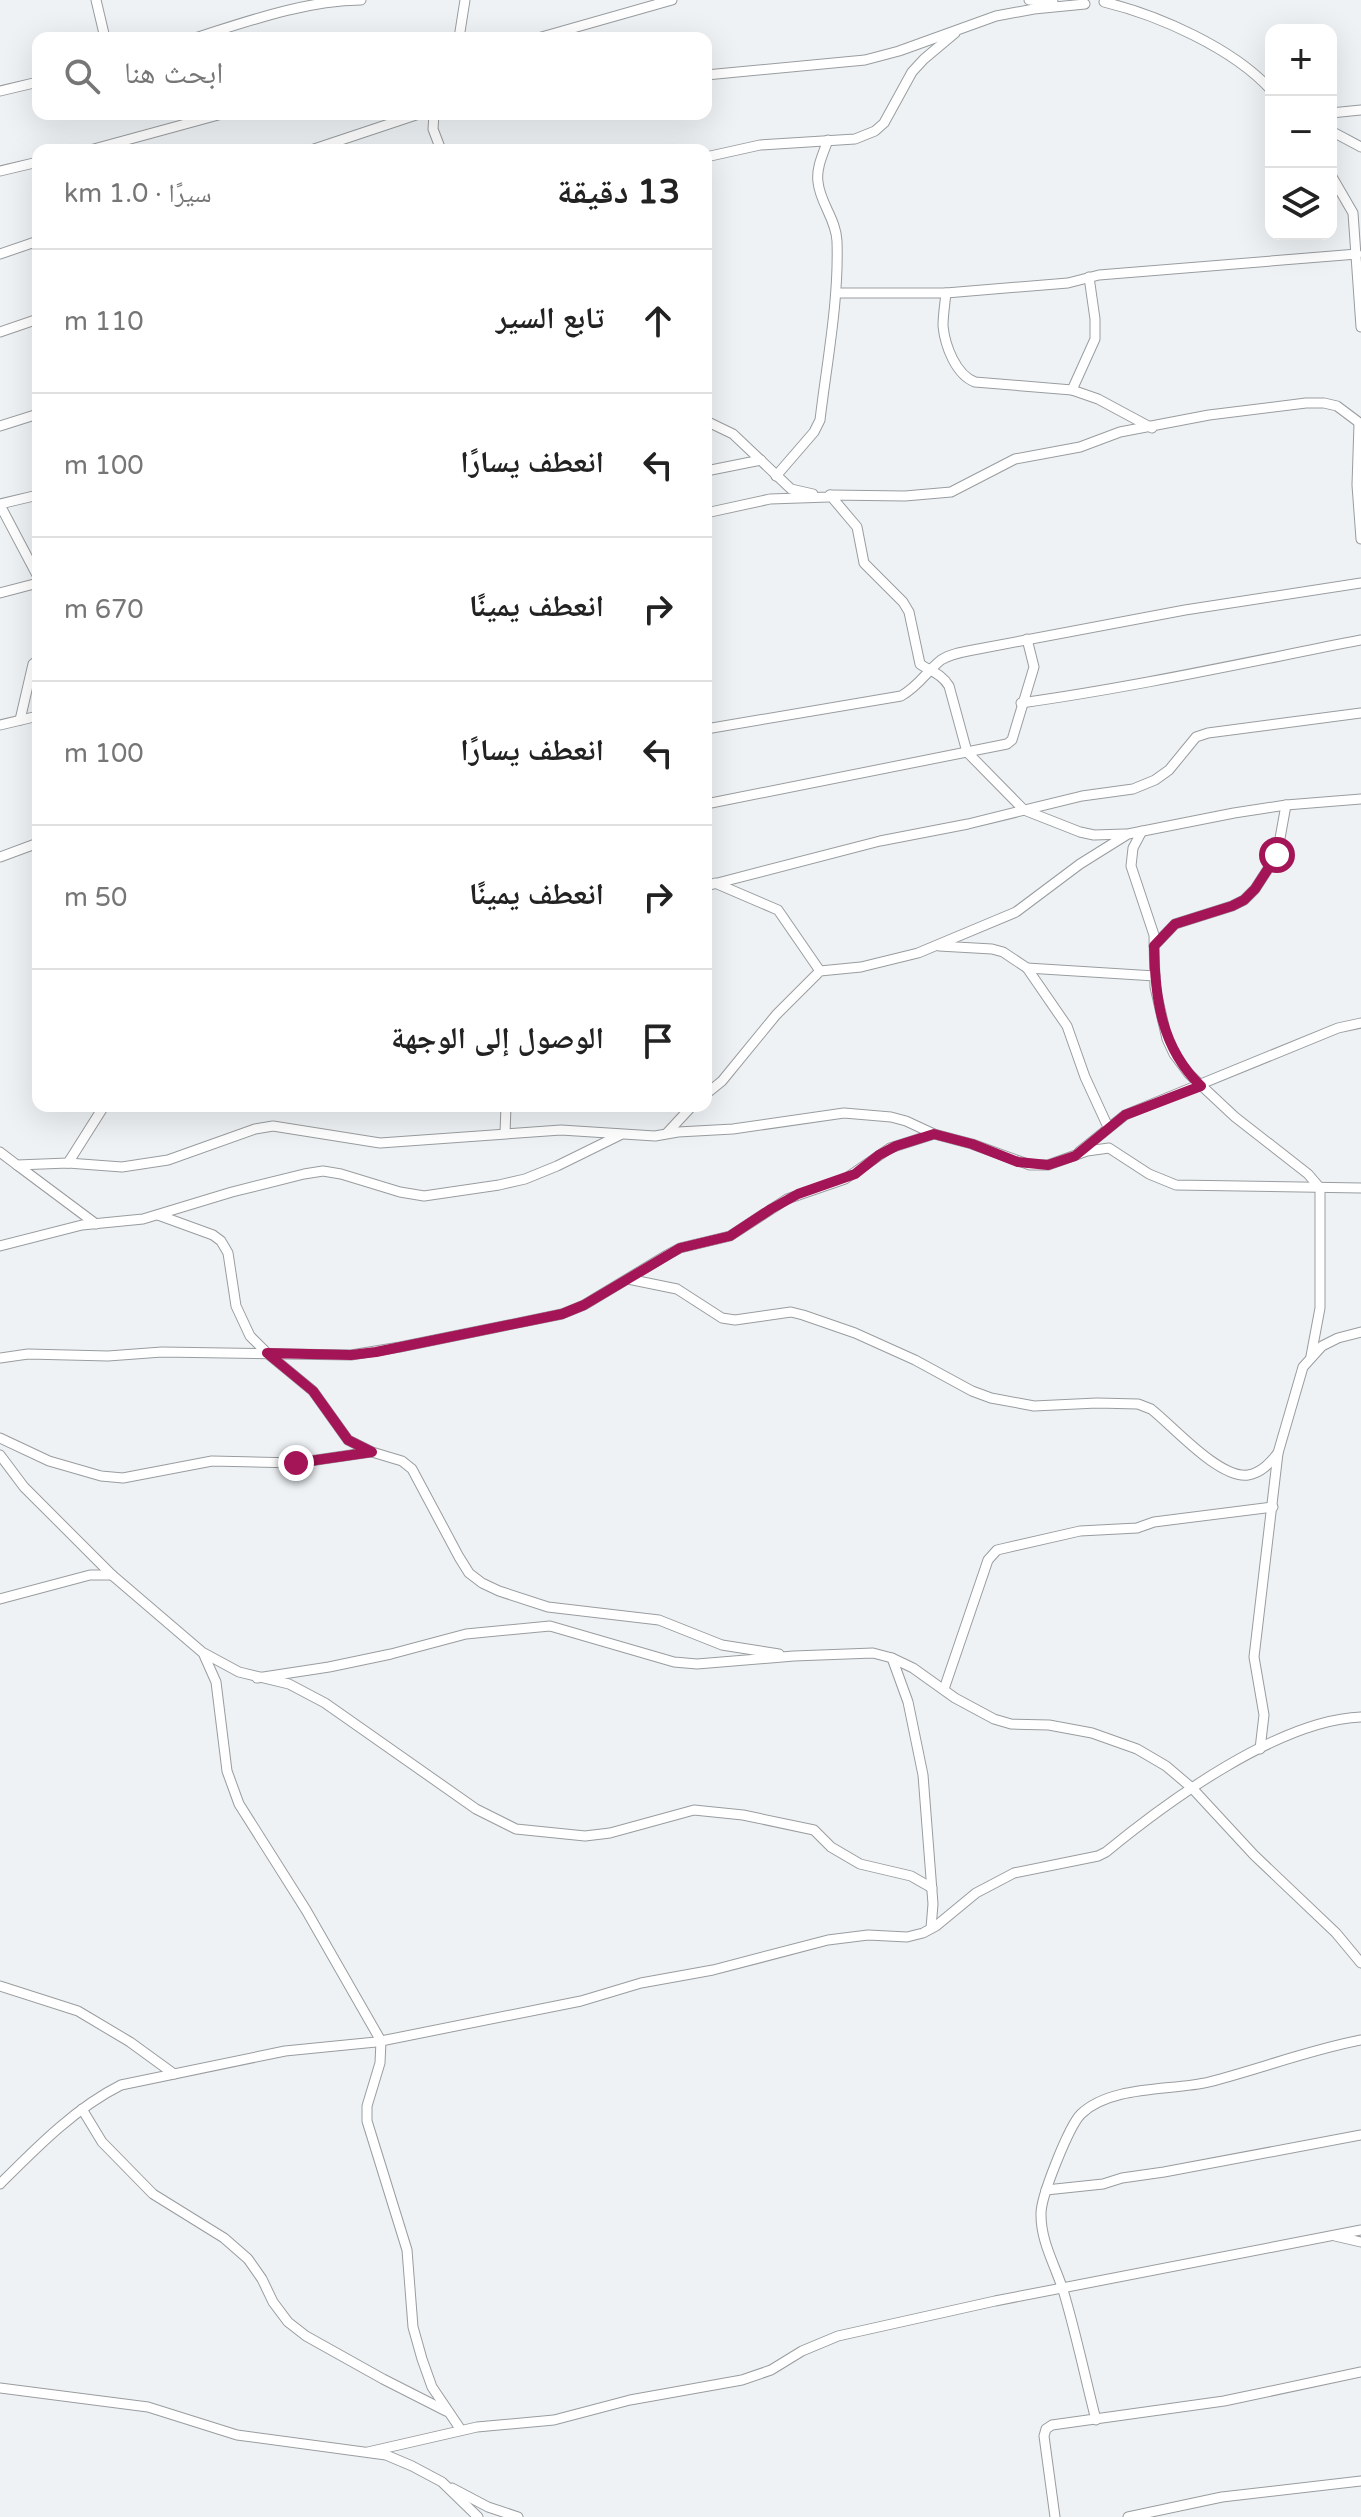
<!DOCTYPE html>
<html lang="ar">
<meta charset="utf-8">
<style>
body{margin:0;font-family:"Varela Round","Noto Naskh Arabic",sans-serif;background:#f2f2f2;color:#222;direction:rtl}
.controls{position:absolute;right:24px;top:24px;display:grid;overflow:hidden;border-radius:16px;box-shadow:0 8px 32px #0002}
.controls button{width:72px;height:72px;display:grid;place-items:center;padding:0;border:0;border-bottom:2px solid #e0e0e0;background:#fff;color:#222;font:40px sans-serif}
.stop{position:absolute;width:24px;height:24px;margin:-18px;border:6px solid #a41557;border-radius:50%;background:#fff}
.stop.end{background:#a41557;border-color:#fff;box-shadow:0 2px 8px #0008}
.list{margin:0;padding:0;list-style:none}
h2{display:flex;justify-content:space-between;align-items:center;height:104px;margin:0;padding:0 32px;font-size:34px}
h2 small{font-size:26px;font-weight:400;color:#767676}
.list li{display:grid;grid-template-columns:52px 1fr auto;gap:24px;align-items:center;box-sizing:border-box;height:144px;padding:0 32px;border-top:2px solid #e0e0e0}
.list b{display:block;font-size:30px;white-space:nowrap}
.list em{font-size:26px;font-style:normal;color:#767676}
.icon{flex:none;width:44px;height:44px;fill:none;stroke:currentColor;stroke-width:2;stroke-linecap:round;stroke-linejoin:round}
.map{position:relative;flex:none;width:1361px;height:2517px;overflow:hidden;direction:ltr}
.search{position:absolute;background:#fff;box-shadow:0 8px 32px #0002;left:32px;top:32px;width:680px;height:88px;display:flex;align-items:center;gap:20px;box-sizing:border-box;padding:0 28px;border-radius:16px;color:#767676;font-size:30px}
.panel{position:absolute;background:#fff;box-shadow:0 8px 32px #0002;left:32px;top:144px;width:680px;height:968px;border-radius:16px;direction:rtl}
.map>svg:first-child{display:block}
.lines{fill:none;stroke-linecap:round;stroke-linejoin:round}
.minor-casing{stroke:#999d9f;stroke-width:11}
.minor{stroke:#fff;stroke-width:9}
.route{stroke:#a41557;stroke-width:10}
</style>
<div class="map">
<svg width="1361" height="2517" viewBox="0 0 1361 2517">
<rect width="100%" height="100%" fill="#eef2f5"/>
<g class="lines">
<!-- minor casing -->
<g class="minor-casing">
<g id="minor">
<path d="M96,0L105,38"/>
<path d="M1029,0L1053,2"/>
<path d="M1104,2C1158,15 1233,48 1271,90"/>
<path d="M195,38C249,21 303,1 361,0"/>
<path d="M459,38L465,0"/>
<path d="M538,38L672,0"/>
<path d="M706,75L865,60L899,51L996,16L1034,9L1085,4"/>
<path d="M0,91L38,82"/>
<path d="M1331,113L1361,110"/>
<path d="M434,114L433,129L441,150"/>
<path d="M1331,131L1361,147"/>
<path d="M90,150L222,114"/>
<path d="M311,150L419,114"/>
<path d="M706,157L760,145L855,139L875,131L884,123L912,72L924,59L955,33"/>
<path d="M0,171L38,162"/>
<path d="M1331,175L1353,213L1361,327"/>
<path d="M0,254L38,241"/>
<path d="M836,293H946L1068,283L1099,275L1357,254"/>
<path d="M946,293C945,303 943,315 943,326C945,346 956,375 975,382L1072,390L1098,399L1152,428"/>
<path d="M0,332L38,319"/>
<path d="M1072,390L1095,339V319L1089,277"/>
<path d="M706,421L733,434L791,489L813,494"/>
<path d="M1359,424L1357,485L1361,539"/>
<path d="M0,426L38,414"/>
<path d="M706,471L761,460"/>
<path d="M776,476L814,432L820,420C827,361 839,301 837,241C836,219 820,203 818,182C816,168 823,154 828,140"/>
<path d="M830,495L857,527L864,563L903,602L909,612L920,664C931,672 941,673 949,686L967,752L1024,810L1080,832L1094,835L1125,834"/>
<path d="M0,504L38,495"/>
<path d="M0,505L38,577"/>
<path d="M706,513L770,499L829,497L830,495L905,496L951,492L1015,459L1080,447L1120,432L1209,415L1306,403H1324L1337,406L1361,424"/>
<path d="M0,593L38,583"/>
<path d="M1021,703C1135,687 1248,662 1361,640"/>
<path d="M20,720L33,664L38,660"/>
<path d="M0,725L38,716"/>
<path d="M706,729L901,696C918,687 927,671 941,660C950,654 962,652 973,650L1185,610L1361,583"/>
<path d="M706,804L1007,744L1012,740L1034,667L1027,639"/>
<path d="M1142,831L1133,848L1131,866L1154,935L1155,987L1167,1039L1174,1054L1189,1074L1235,1117L1308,1174L1320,1188V1308L1311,1356"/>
<path d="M0,857L38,843"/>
<path d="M715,883L778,910L820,971"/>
<path d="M706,886L880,841L968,824L1082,796L1133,789L1155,780L1169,770L1196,737L1208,733L1361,713"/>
<path d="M939,946L992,949L1003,952L1027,968L1067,1026L1085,1077L1108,1127"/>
<path d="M1154,946L1175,924L1232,906L1244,900L1255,889L1277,855L1286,805"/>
<path d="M1027,968L1155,976"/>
<path d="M706,1094L722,1081L776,1015L820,971L861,967L918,953L1016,912L1080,864L1128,834L1234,813L1286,805L1361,799"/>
<path d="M505,1133L506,1106"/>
<path d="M667,1133L692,1106"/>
<path d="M0,1152L17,1165L68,1163L122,1167L168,1160L255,1129L273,1126L380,1143L561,1130L655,1136L678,1132L733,1129L844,1113L891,1117L906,1121L934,1134L972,1144L1030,1165H1048L1087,1151L1109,1148L1149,1174L1176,1185L1361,1188"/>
<path d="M1079,1152L1125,1115L1338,1028L1361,1023"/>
<path d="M68,1163L104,1106"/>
<path d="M17,1165L96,1224"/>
<path d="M158,1215L213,1235L221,1241L228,1253L236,1306L250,1336L267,1353L313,1391L348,1440L372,1452L402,1461L412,1469L459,1557L469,1573L482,1583L499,1591L548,1607L659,1620L722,1645L779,1654"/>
<path d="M0,1246L82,1225L143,1219L232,1192L304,1174L323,1171L341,1174L400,1192L424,1196L499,1185L525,1179L557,1166L620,1135"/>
<path d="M628,1279L677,1289L722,1318L735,1320L791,1312L803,1315L855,1333L915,1360L972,1391L991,1398L1034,1406L1097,1403L1138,1404L1151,1409C1173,1426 1219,1479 1248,1475C1261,1473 1270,1463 1278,1453"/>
<path d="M0,1358L28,1354L108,1356L162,1352L351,1355L400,1347L562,1314L584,1305L667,1255L680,1248L730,1236L787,1199L845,1179L890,1148L934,1134"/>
<path d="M0,1438L49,1461L101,1476L123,1478L212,1461L296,1463L371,1452"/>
<path d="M0,1455L24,1487L112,1575L202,1652L239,1672L289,1684L325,1703L476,1809L516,1829L585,1836L610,1833L694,1810L743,1815L814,1830L831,1847L860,1864L911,1876L932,1888"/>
<path d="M0,1599L90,1575H112"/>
<path d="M204,1655L216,1682L227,1771L239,1804L306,1910L381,2041L380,2063L367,2106V2121L407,2250L413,2327L422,2359L432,2387L461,2430"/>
<path d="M892,1658L908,1702L923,1775L933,1904L931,1928"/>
<path d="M257,1678L329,1667L391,1654L466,1634L550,1626L674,1662L697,1664L794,1656L873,1653L892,1658L913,1668L955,1698L994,1719L1011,1724L1049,1725L1092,1733L1137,1749L1166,1766L1192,1788L1254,1855L1336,1933L1361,1963"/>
<path d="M944,1689L988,1560L997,1550L1080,1531L1137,1528L1154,1522L1273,1507"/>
<path d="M1260,1749L1264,1715L1254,1657L1278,1453L1303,1367L1322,1346L1338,1338L1361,1332"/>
<path d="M0,1986L78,2011L130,2042L174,2074"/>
<path d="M82,2109L102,2142L153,2194L224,2238L248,2259L262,2279L273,2302L288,2322L306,2336L383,2379L446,2411"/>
<path d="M0,2184C36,2148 75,2108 121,2085L285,2051L376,2042L581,2001L641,1983L713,1970L828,1940L868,1935L907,1937L923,1933L936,1926L976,1893L1014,1873L1098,1856L1106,1852C1168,1801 1279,1720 1361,1717"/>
<path d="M1046,2190L1103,2184L1122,2178L1164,2172L1361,2135"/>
<path d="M1335,2236L1361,2242"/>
<path d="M0,2388L148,2407L237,2435L386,2455L412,2466L442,2482L478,2517"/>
<path d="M1096,2420C1085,2377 1076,2333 1063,2290C1055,2265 1041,2242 1041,2215C1040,2198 1069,2126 1081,2114C1111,2085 1172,2091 1209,2082C1260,2069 1309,2050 1361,2040"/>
<path d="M368,2452L477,2427L554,2420L630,2400L742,2380L771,2370L802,2351L838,2336L995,2301L1361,2230"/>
<path d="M452,2488L488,2507L518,2517"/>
<path d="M1055,2517L1044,2436L1046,2429L1052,2425L1224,2401L1361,2372"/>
<path d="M1128,2517L1222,2497L1361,2481"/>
</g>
</g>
<!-- minor -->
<use href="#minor" class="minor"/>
</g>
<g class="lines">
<!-- route -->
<path class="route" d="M296,1463L372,1452L348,1440L313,1391L267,1353L351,1355L376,1352L562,1314L584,1305L680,1248L730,1236L771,1209L798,1194L855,1174L879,1155L896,1146L934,1134L972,1144L1018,1162L1048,1165L1075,1156L1125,1115L1201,1086C1161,1048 1155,998 1154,946L1175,924L1232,906L1244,900L1255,889L1277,855"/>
</g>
</svg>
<div class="controls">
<button>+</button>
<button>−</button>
<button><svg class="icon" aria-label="layers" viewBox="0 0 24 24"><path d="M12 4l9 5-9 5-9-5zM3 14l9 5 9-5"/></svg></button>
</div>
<div class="stop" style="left:1277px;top:855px"></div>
<div class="stop end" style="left:296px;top:1463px"></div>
<div class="search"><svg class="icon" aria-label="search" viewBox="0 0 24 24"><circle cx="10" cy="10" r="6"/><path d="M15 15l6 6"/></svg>ابحث هنا</div>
<section class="panel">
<h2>13 دقيقة<small>سيرًا · 1.0 km</small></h2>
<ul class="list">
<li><svg class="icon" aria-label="ahead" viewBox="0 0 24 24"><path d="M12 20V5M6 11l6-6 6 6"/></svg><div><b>تابع السير</b></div><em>110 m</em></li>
<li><svg class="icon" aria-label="left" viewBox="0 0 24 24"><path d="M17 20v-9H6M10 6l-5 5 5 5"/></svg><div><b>انعطف يسارًا</b></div><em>100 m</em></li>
<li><svg class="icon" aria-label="right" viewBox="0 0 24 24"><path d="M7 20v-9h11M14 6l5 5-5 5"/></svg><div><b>انعطف يمينًا</b></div><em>670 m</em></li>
<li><svg class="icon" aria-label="left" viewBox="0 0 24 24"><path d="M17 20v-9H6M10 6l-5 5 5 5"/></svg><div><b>انعطف يسارًا</b></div><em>100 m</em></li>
<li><svg class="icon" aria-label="right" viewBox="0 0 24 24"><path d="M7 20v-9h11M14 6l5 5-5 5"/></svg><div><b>انعطف يمينًا</b></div><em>50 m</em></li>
<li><svg class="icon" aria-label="arrive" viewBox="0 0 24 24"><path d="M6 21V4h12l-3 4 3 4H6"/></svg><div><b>الوصول إلى الوجهة</b></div></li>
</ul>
</section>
</div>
